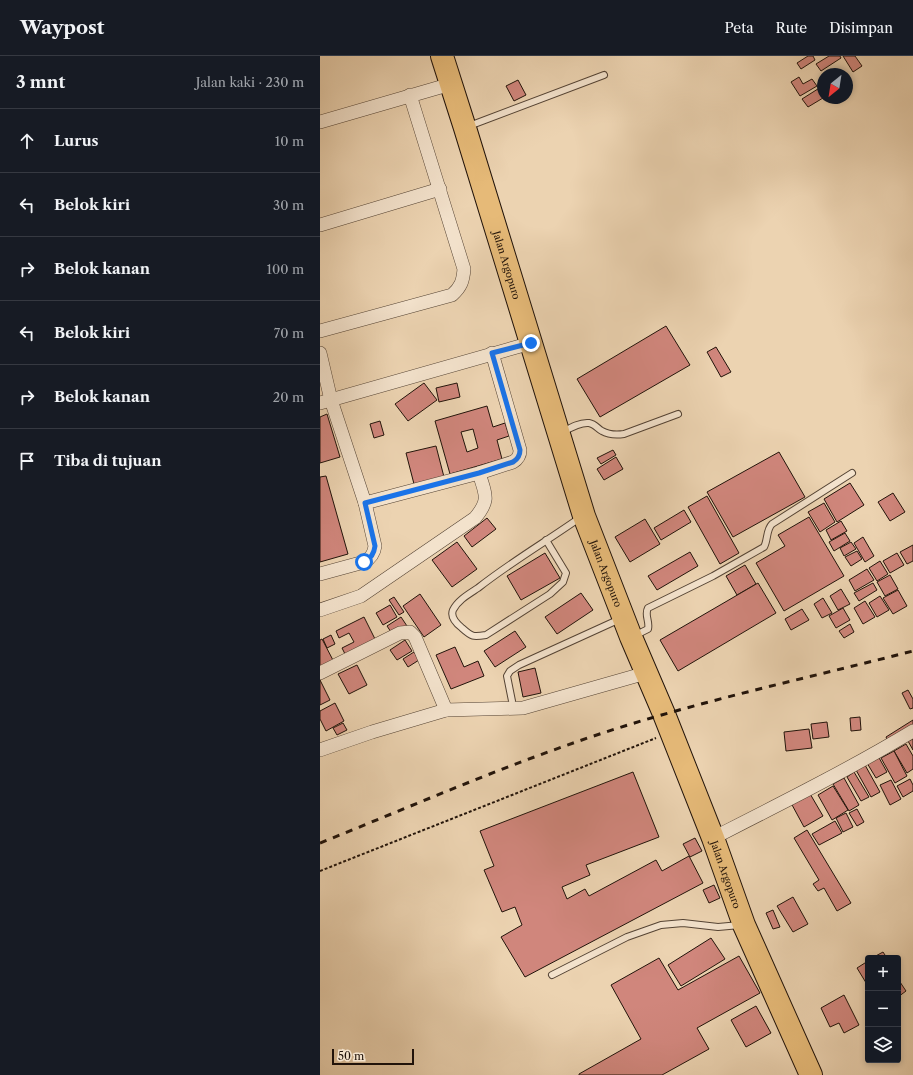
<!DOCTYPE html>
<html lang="id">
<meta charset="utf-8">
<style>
body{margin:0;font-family:"Libre Caslon Text",serif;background:#20242c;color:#f1f3f6}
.controls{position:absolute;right:12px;bottom:12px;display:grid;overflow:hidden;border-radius:4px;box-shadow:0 2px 6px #0003}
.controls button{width:36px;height:36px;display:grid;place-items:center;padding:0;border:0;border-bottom:1px solid #363941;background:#171b24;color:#f1f3f6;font:20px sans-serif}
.compass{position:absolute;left:497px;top:12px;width:36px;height:36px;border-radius:50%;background:#171b24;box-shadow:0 2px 6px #0003;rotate:210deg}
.scale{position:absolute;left:12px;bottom:10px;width:82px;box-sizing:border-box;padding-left:4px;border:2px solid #21130a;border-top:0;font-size:11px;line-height:14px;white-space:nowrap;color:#21130a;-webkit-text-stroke:3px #f3e2cc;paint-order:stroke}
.stop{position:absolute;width:12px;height:12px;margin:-9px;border:3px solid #1a73e8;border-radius:50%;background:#fff}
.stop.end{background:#1a73e8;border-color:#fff;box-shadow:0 1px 4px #0008}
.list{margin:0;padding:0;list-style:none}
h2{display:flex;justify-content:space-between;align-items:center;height:52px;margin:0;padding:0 16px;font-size:17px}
h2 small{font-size:13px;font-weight:400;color:#9ea1a6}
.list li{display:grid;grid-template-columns:26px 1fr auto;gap:12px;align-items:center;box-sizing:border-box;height:64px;padding:0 16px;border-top:1px solid #363941}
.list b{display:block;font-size:15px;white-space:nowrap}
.list em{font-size:13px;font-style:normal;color:#9ea1a6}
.icon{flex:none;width:22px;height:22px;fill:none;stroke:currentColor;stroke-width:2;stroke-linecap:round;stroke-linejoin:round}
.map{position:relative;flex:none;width:593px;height:1019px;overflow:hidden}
header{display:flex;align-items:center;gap:24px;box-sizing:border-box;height:56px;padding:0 20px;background:#171b24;border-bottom:1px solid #363941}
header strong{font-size:19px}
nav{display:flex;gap:22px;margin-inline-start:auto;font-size:14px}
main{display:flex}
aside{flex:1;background:#171b24}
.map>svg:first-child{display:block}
.building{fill:#d0867c;stroke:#21130a;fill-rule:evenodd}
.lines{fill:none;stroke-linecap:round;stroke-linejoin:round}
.lane-casing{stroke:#544334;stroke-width:8}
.street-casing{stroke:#544334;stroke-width:14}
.highway-casing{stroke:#21130a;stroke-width:24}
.path{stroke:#21130a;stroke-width:2;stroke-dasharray:3 2;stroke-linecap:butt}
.lane{stroke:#f3e2cc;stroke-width:6}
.street{stroke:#f3e2cc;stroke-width:13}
.highway{stroke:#e6ba78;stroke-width:22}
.rail{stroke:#21130a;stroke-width:3;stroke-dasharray:7 7;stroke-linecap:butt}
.route{stroke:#1a73e8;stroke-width:5}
.labels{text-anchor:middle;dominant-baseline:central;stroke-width:3.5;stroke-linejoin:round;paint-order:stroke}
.street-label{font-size:10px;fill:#21130a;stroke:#f3e2cc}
</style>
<header>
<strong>Waypost</strong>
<nav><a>Peta</a><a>Rute</a><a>Disimpan</a></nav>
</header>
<main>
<aside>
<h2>3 mnt<small>Jalan kaki · 230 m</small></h2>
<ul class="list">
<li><svg class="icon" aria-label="ahead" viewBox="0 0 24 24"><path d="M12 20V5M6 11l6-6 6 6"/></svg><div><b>Lurus</b></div><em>10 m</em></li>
<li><svg class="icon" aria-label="left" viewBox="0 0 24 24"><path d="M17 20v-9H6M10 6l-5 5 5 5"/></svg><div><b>Belok kiri</b></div><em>30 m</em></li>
<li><svg class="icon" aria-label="right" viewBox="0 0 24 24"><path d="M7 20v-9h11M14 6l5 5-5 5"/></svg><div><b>Belok kanan</b></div><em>100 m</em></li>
<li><svg class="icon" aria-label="left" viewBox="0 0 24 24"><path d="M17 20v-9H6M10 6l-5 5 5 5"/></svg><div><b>Belok kiri</b></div><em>70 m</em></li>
<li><svg class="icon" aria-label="right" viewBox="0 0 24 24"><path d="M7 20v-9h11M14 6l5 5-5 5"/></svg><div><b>Belok kanan</b></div><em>20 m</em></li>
<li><svg class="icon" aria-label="arrive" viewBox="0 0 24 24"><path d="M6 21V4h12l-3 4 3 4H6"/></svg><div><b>Tiba di tujuan</b></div></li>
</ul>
</aside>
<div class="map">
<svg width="593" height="1019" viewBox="0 0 593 1019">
<rect width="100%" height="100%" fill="#ecd3b1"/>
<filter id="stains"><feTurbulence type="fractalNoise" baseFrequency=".005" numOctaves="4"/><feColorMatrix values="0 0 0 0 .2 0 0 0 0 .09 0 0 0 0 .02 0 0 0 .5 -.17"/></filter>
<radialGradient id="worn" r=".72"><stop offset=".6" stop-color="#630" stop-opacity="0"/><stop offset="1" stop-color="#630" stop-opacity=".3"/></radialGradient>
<!-- building -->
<g class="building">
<path d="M488,0H493L495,4L481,13L477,7Z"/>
<path d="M509,0H520L521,2L501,15L496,8Z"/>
<path d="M523,0H535L542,10L533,16Z"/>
<path d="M479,21L483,28L492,23L497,30L480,40L471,26Z"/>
<path d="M198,24L206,39L194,45L186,30Z"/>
<path d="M501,31L503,35V42L488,51L482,43Z"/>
<path d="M346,270L370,309L280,361L257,323Z"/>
<path d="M396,291L411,316L401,321L387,296Z"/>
<path d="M104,327L117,344L88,365L75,348Z"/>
<path d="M137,327L140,341L119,346L116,332Z"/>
<path d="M167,350L173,371L185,367L189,380L177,384L182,403L130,418L115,365ZM153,373L158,392L147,396L141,376Z"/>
<path d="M7,358L20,401L0,407V361Z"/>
<path d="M60,365L64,379L54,382L50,368Z"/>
<path d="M116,390L124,421L94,428L86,397Z"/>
<path d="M293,394L296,399L281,408L277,402Z"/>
<path d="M459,396L485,441L413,481L387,436Z"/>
<path d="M296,401L303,413L284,424L277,413Z"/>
<path d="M6,420L28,498L0,506V421Z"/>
<path d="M530,427L544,449L517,466L504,443Z"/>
<path d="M573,437L585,456L570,465L558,446Z"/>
<path d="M387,440L419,497L400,508L368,451Z"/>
<path d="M504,447L515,466L500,476L488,456Z"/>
<path d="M364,454L371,466L341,484L334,472Z"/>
<path d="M489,461L524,520L464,555L436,507L465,490L458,479Z"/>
<path d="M167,462L176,473L152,491L144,480Z"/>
<path d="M325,463L340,488L310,506L295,481Z"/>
<path d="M521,465L527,475L511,484L506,474Z"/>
<path d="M525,477L530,485L514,495L509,486Z"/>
<path d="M543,481L554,500L545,506L534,487Z"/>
<path d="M137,486L157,513L132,531L112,504Z"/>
<path d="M531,486L536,493L524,500L520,492Z"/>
<path d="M593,489V505L587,508L580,496Z"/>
<path d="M537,495L542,503L531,510L525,501Z"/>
<path d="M370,496L378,510L337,534L328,520Z"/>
<path d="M225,497L240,522L201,544L187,520Z"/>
<path d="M577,497L584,509L570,517L563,505Z"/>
<path d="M560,505L568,518L557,525L549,512Z"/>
<path d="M425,509L436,528L417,539L406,520Z"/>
<path d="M547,513L554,524L535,535L529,524Z"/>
<path d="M570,519L578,533L565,540L557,526Z"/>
<path d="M438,527L456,557L358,615L340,584Z"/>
<path d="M553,527L557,534L539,545L534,537Z"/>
<path d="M521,533L530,548L518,554L510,540Z"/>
<path d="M578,534L587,550L573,558L563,542Z"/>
<path d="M261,537L273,554L237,578L225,561Z"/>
<path d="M100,538L121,569L104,581L83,550Z"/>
<path d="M560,540L569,554L557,561L549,547Z"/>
<path d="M74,541L84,556L79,559L69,544Z"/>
<path d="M503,542L512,557L502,562L494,548Z"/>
<path d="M545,545L555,561L543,568L534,552Z"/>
<path d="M70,549L77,561L63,569L56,557Z"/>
<path d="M523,552L530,564L516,572L509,560Z"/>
<path d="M482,553L489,564L471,574L465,563Z"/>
<path d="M44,561L56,585L26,600L22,592L34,586L29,577L19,582L16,575Z"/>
<path d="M81,561L87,570L73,579L67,570Z"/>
<path d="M530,568L534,576L524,582L519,575Z"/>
<path d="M195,575L206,591L175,611L164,595Z"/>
<path d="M11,579L15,588L7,592L3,583Z"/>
<path d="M2,583L15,608L0,616V584Z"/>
<path d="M85,584L92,595L77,604L70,594Z"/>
<path d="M135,591L144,611L158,605L164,620L131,633L116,599Z"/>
<path d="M94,596L99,604L88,611L83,603Z"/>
<path d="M37,609L47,629L29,638L18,618Z"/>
<path d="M215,612L221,637L203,641L198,616Z"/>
<path d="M0,624L10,644L0,649Z"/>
<path d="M588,634L593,643V652L590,653L582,637Z"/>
<path d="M15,647L24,665L6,675L0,663V655Z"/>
<path d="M540,661L541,674L531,675L530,662Z"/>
<path d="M593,664V673L569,688L566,681Z"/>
<path d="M507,666L509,681L493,683L491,668Z"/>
<path d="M23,667L27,674L17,679L13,672Z"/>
<path d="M489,673L492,692L466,695L464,676Z"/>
<path d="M593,683V694L588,685Z"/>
<path d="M586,688L593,700V713L587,717L574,695Z"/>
<path d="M574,695L587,720L575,727L561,702Z"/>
<path d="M558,700L567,716L556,722L547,707Z"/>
<path d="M545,709L560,736L551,741L536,714Z"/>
<path d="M313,716L339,781L266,809L270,819L242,831L247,843L265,833L269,840L336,804L342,815L369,800L383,827L205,921L181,881L202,869L195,851L182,856L164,814L174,810L160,775Z"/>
<path d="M534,716L549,741L541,745L527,721Z"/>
<path d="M524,722L539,749L529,755L513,728Z"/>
<path d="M590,723L593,729V735L583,741L577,730Z"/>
<path d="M571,724L581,743L570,749L560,729Z"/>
<path d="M513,730L528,754L512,764L498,739Z"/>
<path d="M489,736L503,760L484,771L471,747Z"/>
<path d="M537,753L544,766L537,770L529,757Z"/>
<path d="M526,757L533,771L523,776L516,762Z"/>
<path d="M515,765L522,777L499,789L492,778Z"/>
<path d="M487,774L531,847L517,855L504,832L498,835L493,828L499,824L474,782Z"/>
<path d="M375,782L382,795L370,801L363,788Z"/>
<path d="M394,829L400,842L389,847L383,834Z"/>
<path d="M473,841L488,868L473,876L457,850Z"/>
<path d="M453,854L460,871L453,873L446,857Z"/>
<path d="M391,882L405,903L361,930L348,909Z"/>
<path d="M563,896L567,902H552Z"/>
<path d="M419,900L440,937L377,972L389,993L342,1019H259V1018L321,983L291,929L339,902L358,934Z"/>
<path d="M548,905V930L537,912Z"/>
<path d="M578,923L586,935L578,941Z"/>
<path d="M524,939L539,969L524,977L519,967L510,971L501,952Z"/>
<path d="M436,950L451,977L426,991L411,964Z"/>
</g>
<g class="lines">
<!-- lane casing -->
<g class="lane-casing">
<g id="lane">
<path d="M149,70L284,19"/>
<path d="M243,376C250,372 260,366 269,367C275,368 278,373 282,375C289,379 297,379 304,378L358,358"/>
<path d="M226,484L246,517L243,526L230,538L166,579C153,581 152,581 142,572C137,568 130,561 133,554C138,544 149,538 158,532C191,506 227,485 261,461"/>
<path d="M314,580L328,573C330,565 324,559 328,552L393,520L444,491C448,484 446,474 452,468L532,417"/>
<path d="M192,645L187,620L190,615L199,609L300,563"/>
<path d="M232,919L307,881L341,869L363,867L398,871L420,869"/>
</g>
</g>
<!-- street casing -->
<g class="street-casing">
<g id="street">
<path d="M0,66L131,28"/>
<path d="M0,169L120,133"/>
<path d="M0,275L132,239C141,231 143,225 144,213L90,39"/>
<path d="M0,297L11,344L45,447L55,490C54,498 51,502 44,506L0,518"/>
<path d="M0,347L211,287"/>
<path d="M45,447L159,417L193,406C198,403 200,400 200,394L172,297"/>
<path d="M0,554L41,540L155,462C171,443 165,438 159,417"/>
<path d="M0,617L80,577L90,576L95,581L126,654"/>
<path d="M0,694L52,676L126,654L203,652L326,617"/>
<path d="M393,782C460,748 528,714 593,675"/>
</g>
</g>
<!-- highway casing -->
<g class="highway-casing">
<g id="highway">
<path id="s1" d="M122,0L145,72L264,460L311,581L344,658L393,782L424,869L491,1019"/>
</g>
</g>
<!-- path -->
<path class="path" d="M0,815L336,682"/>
<!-- lane -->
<use href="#lane" class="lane"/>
<!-- street -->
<use href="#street" class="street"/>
<!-- highway -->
<use href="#highway" class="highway"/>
<!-- rail -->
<path class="rail" d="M0,787C80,755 160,720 242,691C355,650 476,625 593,595"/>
</g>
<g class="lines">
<!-- route -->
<path class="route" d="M44,506C51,502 54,498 55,490L45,447L159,417L193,406C198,403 200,400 200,394L172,297L211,287"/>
</g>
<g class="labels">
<!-- street labels -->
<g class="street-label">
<text stroke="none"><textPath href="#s1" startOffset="219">Jalan Argopuro</textPath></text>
<text stroke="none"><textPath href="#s1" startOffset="543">Jalan Argopuro</textPath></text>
<text stroke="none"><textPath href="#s1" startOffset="867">Jalan Argopuro</textPath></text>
</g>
</g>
<rect width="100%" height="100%" filter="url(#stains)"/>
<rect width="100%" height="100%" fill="url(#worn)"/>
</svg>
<div class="controls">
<button>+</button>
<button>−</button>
<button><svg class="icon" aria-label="layers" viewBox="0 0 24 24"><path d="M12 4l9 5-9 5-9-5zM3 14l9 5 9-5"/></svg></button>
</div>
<svg class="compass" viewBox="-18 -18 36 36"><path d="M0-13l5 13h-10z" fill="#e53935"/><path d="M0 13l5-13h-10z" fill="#9ea1a6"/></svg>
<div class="scale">50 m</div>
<div class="stop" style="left:44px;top:506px"></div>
<div class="stop end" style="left:211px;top:287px"></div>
</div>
</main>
